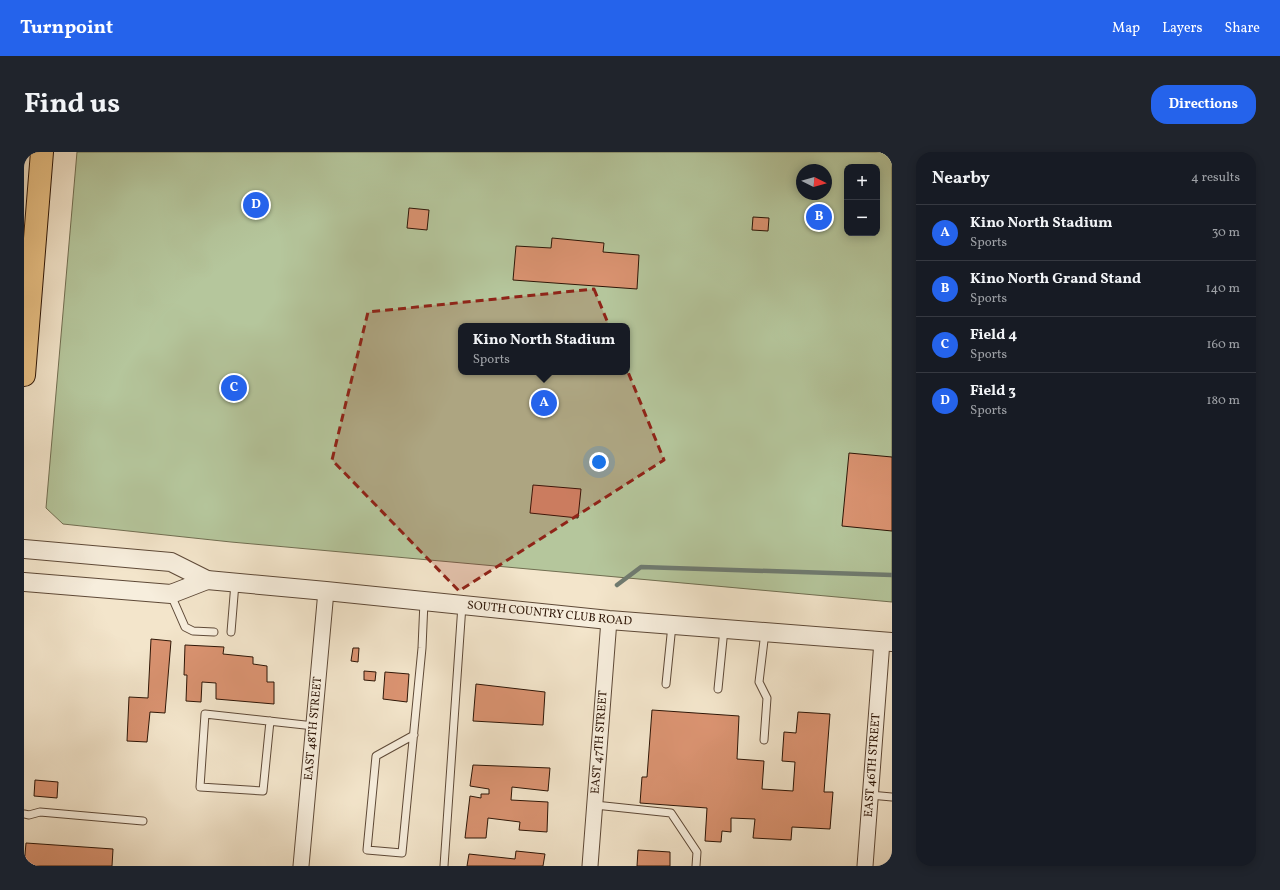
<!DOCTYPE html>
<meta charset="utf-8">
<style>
body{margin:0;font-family:Vollkorn,serif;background:#20242c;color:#f1f3f6}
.controls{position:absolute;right:12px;top:12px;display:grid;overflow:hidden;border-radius:8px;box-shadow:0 2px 10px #0003}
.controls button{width:36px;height:36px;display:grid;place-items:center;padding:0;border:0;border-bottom:1px solid #363941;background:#171b24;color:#f1f3f6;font:20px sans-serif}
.compass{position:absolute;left:772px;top:12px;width:36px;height:36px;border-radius:50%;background:#171b24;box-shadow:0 2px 10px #0003;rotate:95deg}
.you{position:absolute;left:575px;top:310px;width:14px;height:14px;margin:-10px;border:3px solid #fff;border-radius:50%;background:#1a73e8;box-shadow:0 0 0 6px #1a73e833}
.badge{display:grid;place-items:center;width:26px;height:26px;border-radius:50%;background:#2563eb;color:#fff;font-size:13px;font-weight:700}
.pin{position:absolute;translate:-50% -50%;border:2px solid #fff;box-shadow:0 1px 4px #0006}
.popup{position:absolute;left:434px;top:171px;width:172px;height:52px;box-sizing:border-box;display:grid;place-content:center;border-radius:8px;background:#171b24;filter:drop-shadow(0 1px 3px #0005);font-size:13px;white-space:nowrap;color:#9ea1a6}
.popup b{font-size:15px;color:#f1f3f6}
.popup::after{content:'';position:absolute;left:50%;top:100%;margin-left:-8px;border:8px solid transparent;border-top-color:#171b24}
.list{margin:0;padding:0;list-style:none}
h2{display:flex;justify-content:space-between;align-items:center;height:52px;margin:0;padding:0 16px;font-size:17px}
h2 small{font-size:13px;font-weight:400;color:#9ea1a6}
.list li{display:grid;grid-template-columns:26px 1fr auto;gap:12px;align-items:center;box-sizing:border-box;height:56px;padding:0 16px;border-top:1px solid #363941}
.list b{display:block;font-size:15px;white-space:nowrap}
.list p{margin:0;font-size:13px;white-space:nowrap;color:#9ea1a6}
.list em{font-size:13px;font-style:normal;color:#9ea1a6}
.map{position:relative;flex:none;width:868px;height:714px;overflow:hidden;border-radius:16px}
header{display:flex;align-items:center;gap:24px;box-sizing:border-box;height:56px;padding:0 20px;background:#2563eb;color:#fff}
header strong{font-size:19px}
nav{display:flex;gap:22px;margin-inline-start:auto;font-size:14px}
.intro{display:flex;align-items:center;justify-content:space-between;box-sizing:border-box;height:96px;padding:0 24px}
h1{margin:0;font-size:28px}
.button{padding:10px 18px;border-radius:16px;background:#2563eb;color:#fff;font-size:14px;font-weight:700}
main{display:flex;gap:24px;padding:0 24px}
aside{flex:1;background:#171b24;border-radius:16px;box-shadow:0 2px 10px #0003}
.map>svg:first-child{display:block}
.green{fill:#b5c69c;stroke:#716e51;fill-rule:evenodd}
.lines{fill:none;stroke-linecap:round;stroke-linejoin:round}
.stream{stroke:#6f7b71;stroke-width:4.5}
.building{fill:#da9371;stroke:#2d1506}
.service-casing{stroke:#5e4937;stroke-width:9}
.minor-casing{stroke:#5e4937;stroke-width:17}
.tertiary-casing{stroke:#5e4937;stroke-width:20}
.primary-casing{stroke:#2d1506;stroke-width:24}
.service{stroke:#f7eedd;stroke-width:7}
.minor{stroke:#f7eedd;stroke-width:15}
.tertiary{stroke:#f7eedd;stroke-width:18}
.primary{stroke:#eac286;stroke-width:22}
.marked{fill:#8f2418;fill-opacity:0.2;stroke:#8f2418;stroke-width:3;stroke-dasharray:8 5;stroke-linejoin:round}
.labels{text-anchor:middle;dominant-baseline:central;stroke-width:4;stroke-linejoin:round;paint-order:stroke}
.street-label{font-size:12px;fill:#2d1506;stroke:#f7eedd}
</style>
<header>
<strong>Turnpoint</strong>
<nav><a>Map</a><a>Layers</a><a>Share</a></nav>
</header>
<div class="intro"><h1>Find us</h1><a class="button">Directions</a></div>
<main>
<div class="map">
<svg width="868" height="714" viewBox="0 0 868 714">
<rect width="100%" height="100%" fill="#f3e5cb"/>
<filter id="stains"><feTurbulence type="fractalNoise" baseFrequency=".005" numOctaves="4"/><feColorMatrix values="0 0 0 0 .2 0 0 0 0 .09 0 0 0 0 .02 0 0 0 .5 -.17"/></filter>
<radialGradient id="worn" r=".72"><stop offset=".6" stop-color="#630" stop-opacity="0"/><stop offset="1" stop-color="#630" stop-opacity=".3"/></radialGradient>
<!-- green -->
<path class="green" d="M53,0H868V450L207,390L39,372L22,356ZM823,15H853V81H823ZM778,18H802V42H778ZM437,174H603V220H437Z"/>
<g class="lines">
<!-- stream -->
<path class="stream" d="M593,433L617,415L868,423"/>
</g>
<!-- building -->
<g class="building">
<path d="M385,56L405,58L403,78L383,76Z"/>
<path d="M729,65L745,66L744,79L728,78Z"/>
<path d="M528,86L580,91L579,100L615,103L613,137L489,128L492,94L527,96Z"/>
<path d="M825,301L868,305V379L818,374Z"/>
<path d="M509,333L557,337L554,366L506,361Z"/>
<path d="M127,487L147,489L141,561L126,560L123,590L103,589L105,545L124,546Z"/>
<path d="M161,493L200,495L199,502L229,505V512L243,514V530H250V552L192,547V531L178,530L177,550L162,549L163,523H160Z"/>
<path d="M329,496H335L334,510L327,509Z"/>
<path d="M340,519L352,520L351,529L340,528Z"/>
<path d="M361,520L385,522L383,550L359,547Z"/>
<path d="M452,532L521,540L519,573L449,569Z"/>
<path d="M628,558L715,564L713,607L740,609L738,637L769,639L771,610L758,609L760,580L772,581L774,560L806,562L800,640H809L806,677L768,675L767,688L729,686L731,667L707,666V680L698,679L697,690L681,689L683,656L616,651L618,625H623Z"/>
<path d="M449,613L526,616L524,639L488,635L487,648L524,650L523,680L495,678L496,670L464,666L462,686H441L446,644L457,646V642H465V637L446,634Z"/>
<path d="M11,628L34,630L33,646L10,644Z"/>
<path d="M2,691L89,697L88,714H0Z"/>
<path d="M614,698L646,700V714H613Z"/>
<path d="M492,699L521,702L519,714H443L445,702L491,707Z"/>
</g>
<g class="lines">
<!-- service casing -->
<g class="service-casing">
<g id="service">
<path d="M147,443L161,475L169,479L190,480"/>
<path d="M207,480L211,431"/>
<path d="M642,532L648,473"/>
<path d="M694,537L700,477"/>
<path d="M246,569L239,639L176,635L181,562L290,574"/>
<path d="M390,583L352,604L343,698L378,701L398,496L400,449"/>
<path d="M740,588L743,546L735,530L741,480"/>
<path d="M846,643L868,645"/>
<path d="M571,653L647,661L673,700L672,714"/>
<path d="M0,662L5,663L16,660L119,669"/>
<path d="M420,714L438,453"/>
</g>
</g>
<!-- minor casing -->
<g class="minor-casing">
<g id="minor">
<path id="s1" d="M277,714L302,439"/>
<path id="s2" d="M566,714L585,468"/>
<path id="s3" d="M841,714L858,489"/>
</g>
</g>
<!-- tertiary casing -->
<g class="tertiary-casing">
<g id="tertiary">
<path id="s4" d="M0,397L147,410L183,428L302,439L585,468L868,490"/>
<path d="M0,430L147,442L183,428"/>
</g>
</g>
<!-- primary casing -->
<g class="primary-casing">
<path id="primary" d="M0,223L18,0"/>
</g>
<!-- service -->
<use href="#service" class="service"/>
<!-- minor -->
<use href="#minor" class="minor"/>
<!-- tertiary -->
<use href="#tertiary" class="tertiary"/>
<!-- primary -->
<use href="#primary" class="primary"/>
</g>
<!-- marked area -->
<path class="marked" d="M570,137L640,308L435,439L308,308L344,160Z"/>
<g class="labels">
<!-- street labels -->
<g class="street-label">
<text stroke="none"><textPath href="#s4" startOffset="532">SOUTH COUNTRY CLUB ROAD</textPath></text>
<text stroke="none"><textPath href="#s1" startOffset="138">EAST 48TH STREET</textPath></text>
<text stroke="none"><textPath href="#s2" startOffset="124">EAST 47TH STREET</textPath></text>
<text stroke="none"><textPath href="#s3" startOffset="101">EAST 46TH STREET</textPath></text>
</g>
</g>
<rect width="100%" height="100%" filter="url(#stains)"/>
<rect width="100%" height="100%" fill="url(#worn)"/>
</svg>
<div class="controls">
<button>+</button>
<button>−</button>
</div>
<svg class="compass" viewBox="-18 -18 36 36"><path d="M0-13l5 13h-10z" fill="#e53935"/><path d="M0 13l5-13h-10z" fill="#9ea1a6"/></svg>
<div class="you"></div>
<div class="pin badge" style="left:520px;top:251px">A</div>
<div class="popup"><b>Kino North Stadium</b>Sports</div>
<div class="pin badge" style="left:795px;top:65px">B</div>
<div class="pin badge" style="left:210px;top:236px">C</div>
<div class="pin badge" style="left:232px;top:53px">D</div>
</div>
<aside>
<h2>Nearby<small>4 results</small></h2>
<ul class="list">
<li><span class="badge">A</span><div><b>Kino North Stadium</b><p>Sports</p></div><em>30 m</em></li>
<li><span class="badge">B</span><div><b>Kino North Grand Stand</b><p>Sports</p></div><em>140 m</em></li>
<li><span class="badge">C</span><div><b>Field 4</b><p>Sports</p></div><em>160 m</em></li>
<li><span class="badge">D</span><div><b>Field 3</b><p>Sports</p></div><em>180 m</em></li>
</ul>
</aside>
</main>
